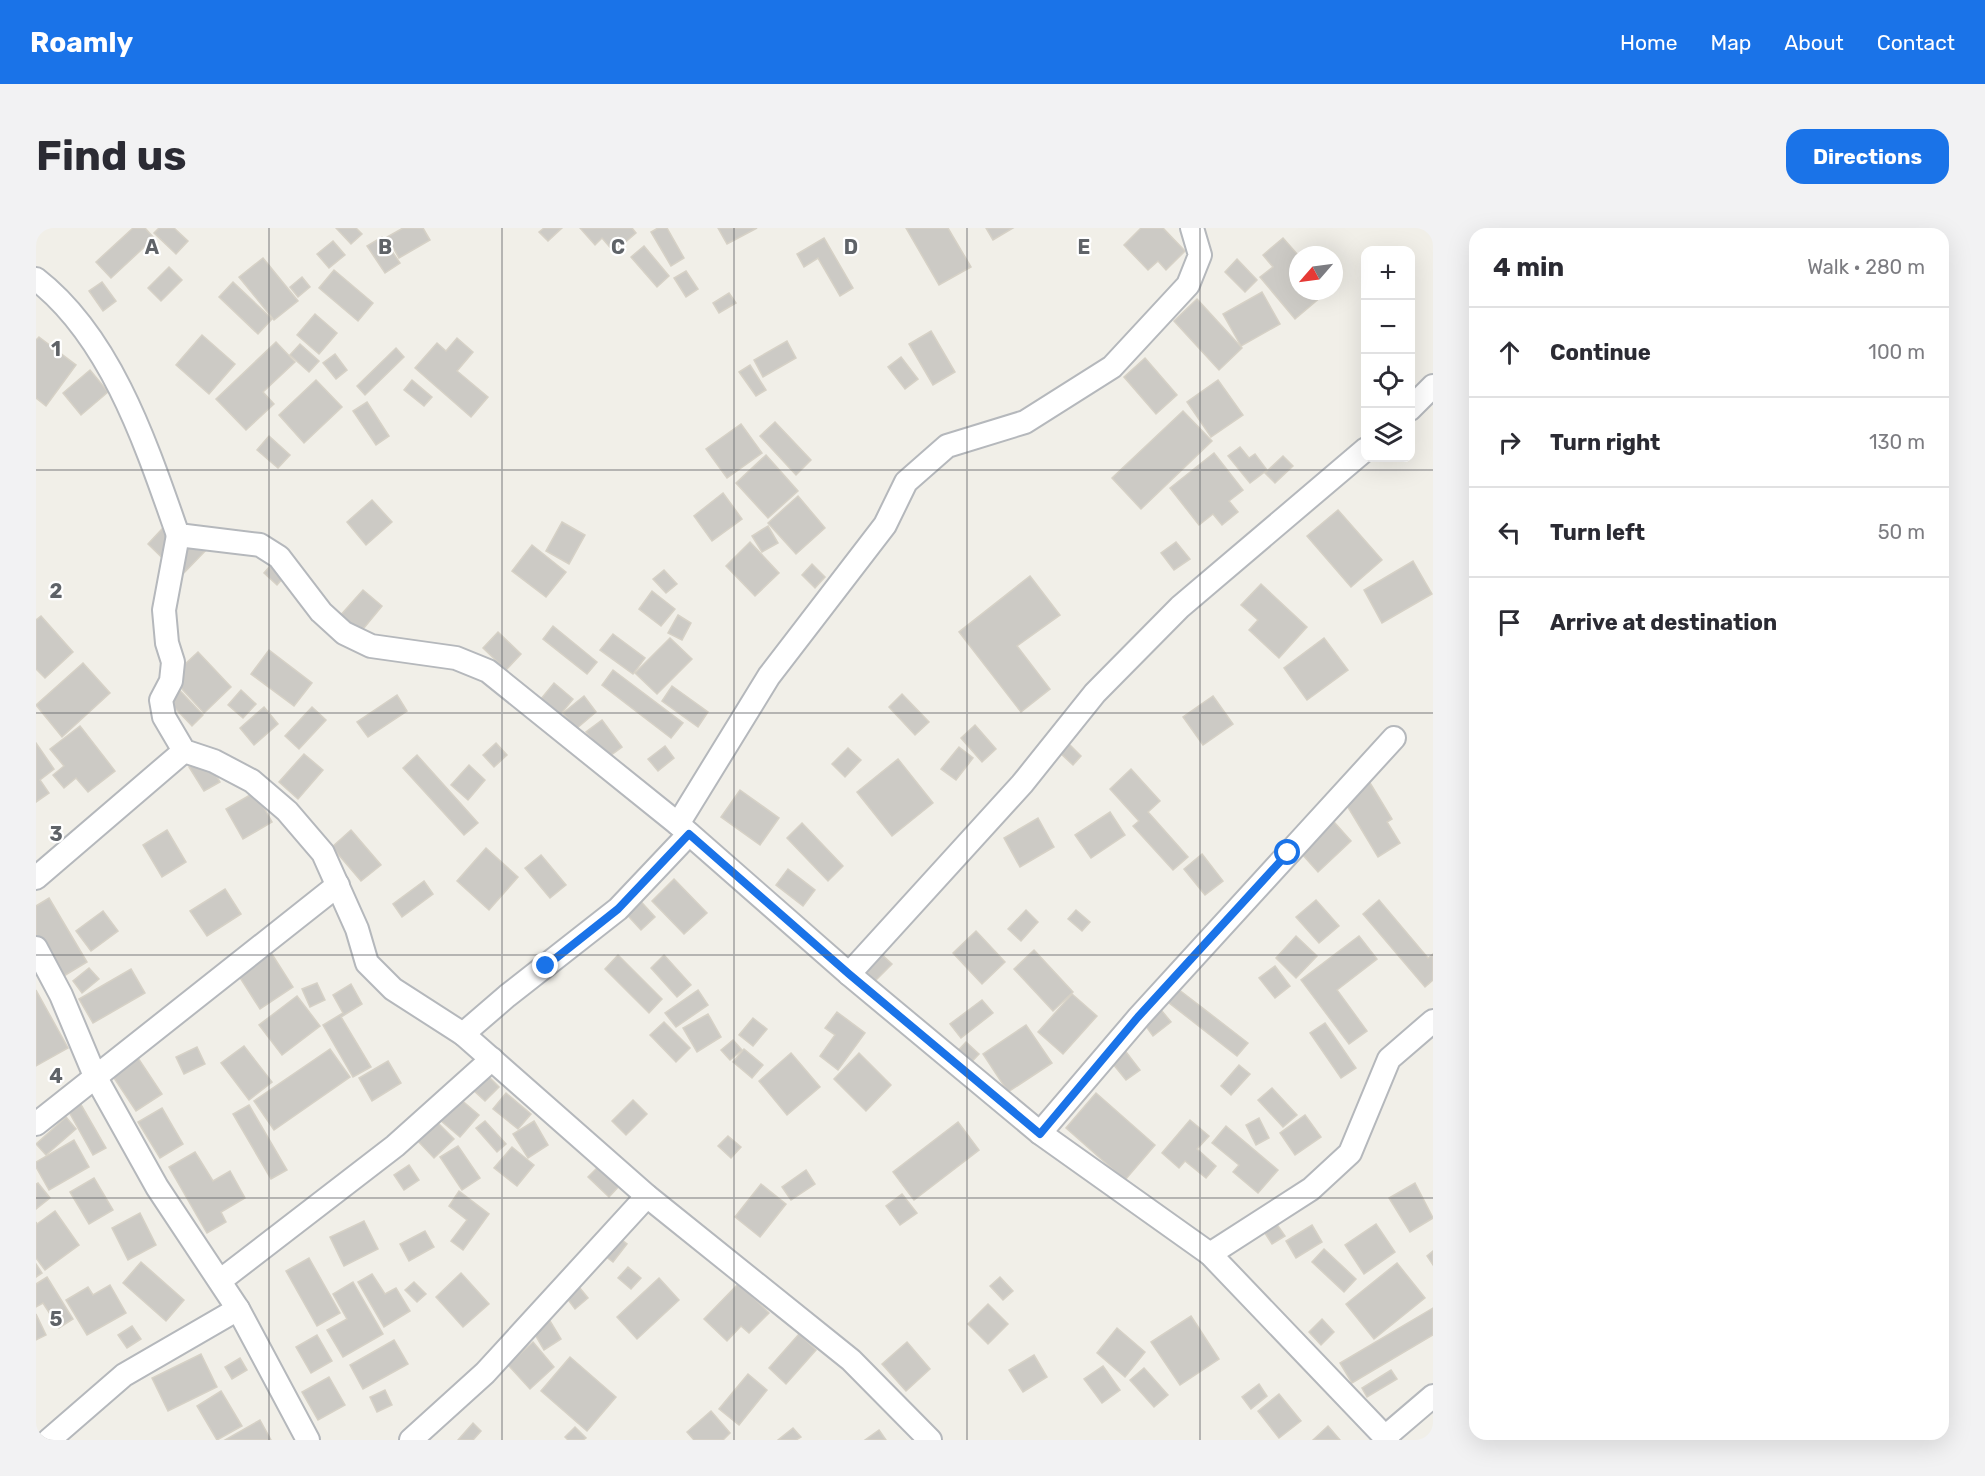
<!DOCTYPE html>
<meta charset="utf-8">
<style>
body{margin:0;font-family:Rubik,sans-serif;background:#f2f2f3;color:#2b2b33}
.controls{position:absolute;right:18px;top:18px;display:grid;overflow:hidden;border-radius:12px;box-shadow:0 6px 24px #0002}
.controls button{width:54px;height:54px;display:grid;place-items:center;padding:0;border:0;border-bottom:2px solid #e1e1e2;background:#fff;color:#2b2b33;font:30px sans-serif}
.compass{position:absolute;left:1253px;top:18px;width:54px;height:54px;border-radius:50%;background:#fff;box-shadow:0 6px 24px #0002;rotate:242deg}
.stop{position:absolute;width:18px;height:18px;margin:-14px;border:4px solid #1a73e8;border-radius:50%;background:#fff}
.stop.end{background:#1a73e8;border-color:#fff;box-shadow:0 2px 6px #0008}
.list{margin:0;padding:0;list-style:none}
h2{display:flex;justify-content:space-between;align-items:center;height:78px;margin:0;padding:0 24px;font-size:26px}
h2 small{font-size:20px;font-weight:400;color:#7c7c81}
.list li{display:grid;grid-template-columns:39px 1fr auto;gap:18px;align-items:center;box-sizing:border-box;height:90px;padding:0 24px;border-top:2px solid #e1e1e2}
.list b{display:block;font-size:22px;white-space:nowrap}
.list em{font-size:20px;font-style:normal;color:#7c7c81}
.icon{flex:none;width:33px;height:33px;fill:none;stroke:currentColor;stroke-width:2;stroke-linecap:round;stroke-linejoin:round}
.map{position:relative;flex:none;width:1397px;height:1212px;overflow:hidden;border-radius:18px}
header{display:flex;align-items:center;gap:36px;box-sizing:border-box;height:84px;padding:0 30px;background:#1a73e8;color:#fff}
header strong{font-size:28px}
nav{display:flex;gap:33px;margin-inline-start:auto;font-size:21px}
.intro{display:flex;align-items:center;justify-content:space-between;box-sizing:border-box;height:144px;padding:0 36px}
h1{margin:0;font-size:42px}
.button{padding:15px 27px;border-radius:18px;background:#1a73e8;color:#fff;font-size:21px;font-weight:700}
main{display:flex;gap:36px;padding:0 36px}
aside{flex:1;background:#fff;border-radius:18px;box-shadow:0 6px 24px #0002}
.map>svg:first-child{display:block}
.building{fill:#cccac5;stroke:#d6d1c6;stroke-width:1.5}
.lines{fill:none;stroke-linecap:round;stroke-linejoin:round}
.minor-casing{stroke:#b5b8bc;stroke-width:26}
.minor{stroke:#fff;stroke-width:22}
.route{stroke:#1a73e8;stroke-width:8}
.grid{fill:none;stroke:#5f6368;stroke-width:1.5;stroke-opacity:0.55}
.grid-label{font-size:20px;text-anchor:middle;font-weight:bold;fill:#5f6368;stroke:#fff;stroke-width:4.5;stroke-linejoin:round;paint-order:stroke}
</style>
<header>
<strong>Roamly</strong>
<nav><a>Home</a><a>Map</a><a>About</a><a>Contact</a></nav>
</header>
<div class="intro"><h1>Find us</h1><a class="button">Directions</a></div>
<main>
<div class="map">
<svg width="1397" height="1212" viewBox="0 0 1397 1212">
<rect width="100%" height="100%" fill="#f1efe8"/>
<!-- building -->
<g class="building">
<path d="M97,0H109L118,10L75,50L60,34Z"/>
<path d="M123,0H138L152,13L140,26L118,5Z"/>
<path d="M300,0H320L326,6L315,16Z"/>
<path d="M367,0H387L394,12L363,30L351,9Z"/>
<path d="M508,0H526L512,13L503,4Z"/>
<path d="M544,0H596L600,5L578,24L566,10L559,17Z"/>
<path d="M622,0H631L648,30L635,38L615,4Z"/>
<path d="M682,0H721L691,16Z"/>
<path d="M870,0H912L935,39L903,57Z"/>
<path d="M950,0H977L957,12Z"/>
<path d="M1105,0H1127L1149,23L1130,42L1122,33L1112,42L1088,17Z"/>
<path d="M346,9L364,35L349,45L331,18Z"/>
<path d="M788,10L817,60L804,68L782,30L768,39L761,26Z"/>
<path d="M1247,10L1262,27V63H1292L1259,91L1224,49L1237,39L1227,27Z"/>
<path d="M297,13L309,27L293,40L281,26Z"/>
<path d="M608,18L633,48L621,59L595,29Z"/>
<path d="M227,30L262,73L238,92L203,49Z"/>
<path d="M1201,31L1221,52L1209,64L1189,44Z"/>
<path d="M133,39L146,52L125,73L112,60Z"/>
<path d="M298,42L337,75L322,93L283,60Z"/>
<path d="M650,43L662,61L650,69L638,50Z"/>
<path d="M266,49L274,59L262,69L254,59Z"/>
<path d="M66,54L80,73L67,83L53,63Z"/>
<path d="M197,54L236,91L222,106L183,69Z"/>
<path d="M1226,64L1244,96L1205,118L1187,86Z"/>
<path d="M693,65L700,75L683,85L677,75Z"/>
<path d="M1161,71L1206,120L1183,142L1138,93Z"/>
<path d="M279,86L301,105L283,126L261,107Z"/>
<path d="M895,103L919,144L897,157L873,116Z"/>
<path d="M166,107L199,136L173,166L140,137Z"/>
<path d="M3,109L40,137L10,178L0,170V112Z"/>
<path d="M421,110L437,124L421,143L452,169L435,189L379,140L401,115L410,123Z"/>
<path d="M751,113L760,130L727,149L718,132Z"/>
<path d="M240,114L259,134L227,164L238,176L210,202L180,171Z"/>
<path d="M264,116L283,133L273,144L254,127Z"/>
<path d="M360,120L368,129L329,167L321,158Z"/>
<path d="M299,126L311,142L300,151L287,135Z"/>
<path d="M865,129L882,151L869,161L852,139Z"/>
<path d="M1109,130L1141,167L1120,186L1088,149Z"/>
<path d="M714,137L730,162L720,168L703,144Z"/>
<path d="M54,142L72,164L45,187L27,165Z"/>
<path d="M280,152L306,179L268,215L243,187Z"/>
<path d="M376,152L396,169L388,178L368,162Z"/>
<path d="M1182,152L1207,187L1175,209L1151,174Z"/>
<path d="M331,174L353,208L340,217L317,183Z"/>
<path d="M1147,183L1176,213L1105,281L1076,250Z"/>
<path d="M739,194L775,232L760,247L724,208Z"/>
<path d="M705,196L726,225L691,250L670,221Z"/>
<path d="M233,208L254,227L242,240L221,222Z"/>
<path d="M1204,219L1213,230L1219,226L1231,242L1214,255L1192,228Z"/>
<path d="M1178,225L1207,262L1193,273L1202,284L1186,297L1177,286L1163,297L1134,260Z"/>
<path d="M730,227L762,263L732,290L700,255Z"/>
<path d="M1247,228L1257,238L1239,255L1229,245Z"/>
<path d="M687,265L706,291L676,313L658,288Z"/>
<path d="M762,268L789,300L760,326L732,295Z"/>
<path d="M336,272L356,294L330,317L311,294Z"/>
<path d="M1302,282L1346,332L1315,359L1271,308Z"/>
<path d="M138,288L172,320L145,348L112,316Z"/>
<path d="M526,294L549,307L533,336L510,323Z"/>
<path d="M732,298L742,315L726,324L716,308Z"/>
<path d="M714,314L743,345L719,368L690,338Z"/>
<path d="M1140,314L1154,331L1138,342L1125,325Z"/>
<path d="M496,317L530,344L510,369L476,343Z"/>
<path d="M241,330L254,342L241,357L228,345Z"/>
<path d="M1377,333L1396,366L1346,395L1328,362Z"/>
<path d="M776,336L789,349L779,360L766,347Z"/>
<path d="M628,342L641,356L630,365L617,351Z"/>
<path d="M994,348L1024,387L981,418L1014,461L985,484L923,404Z"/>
<path d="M1225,356L1271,399L1243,430L1213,402L1222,392L1205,377Z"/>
<path d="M327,362L346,378L323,406L303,389Z"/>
<path d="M616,363L639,381L625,398L603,381Z"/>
<path d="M642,387L655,395L646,412L632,405Z"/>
<path d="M5,388L37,424L9,450L0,441V392Z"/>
<path d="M517,398L561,434L551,446L507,411Z"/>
<path d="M462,404L485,426L470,442L447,420Z"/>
<path d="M577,406L609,430L597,446L564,422Z"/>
<path d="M634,410L656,431L621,466L599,445Z"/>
<path d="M1288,410L1312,442L1271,472L1248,440Z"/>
<path d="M233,422L276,455L258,478L215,446Z"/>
<path d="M162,424L195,459L168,485L135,449Z"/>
<path d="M47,435L74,465L26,509L0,477Z"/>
<path d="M577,442L647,495L635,510L566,457Z"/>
<path d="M134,452L167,487L156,498L123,463Z"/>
<path d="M518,455L537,471L524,487L505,471Z"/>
<path d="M636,458L672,484L662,499L626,473Z"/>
<path d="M205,462L220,476L207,490L192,477Z"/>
<path d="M866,466L893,494L879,507L853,479Z"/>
<path d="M361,467L371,483L332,509L321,494Z"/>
<path d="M548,468L560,484L540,501L527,485Z"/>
<path d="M1177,468L1197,496L1167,517L1147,489Z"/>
<path d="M228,479L242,496L218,517L204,500Z"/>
<path d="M276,479L290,492L263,521L249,508Z"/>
<path d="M566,492L586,519L571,530L550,504Z"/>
<path d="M939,497L960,521L946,534L925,510Z"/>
<path d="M44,498L79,543L52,564L40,550L28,560L17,547L28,538L14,521Z"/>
<path d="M0,515L18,541L4,552L13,565L0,574Z"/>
<path d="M460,515L471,527L458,539L447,527Z"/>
<path d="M1032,515L1045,528L1037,537L1023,524Z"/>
<path d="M629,518L638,530L622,543L612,531Z"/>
<path d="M923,519L937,530L920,552L905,541Z"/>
<path d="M812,520L825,532L809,549L796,536Z"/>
<path d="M268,526L287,542L262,571L243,554Z"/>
<path d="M381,527L442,595L428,607L367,540Z"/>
<path d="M169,529L184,554L168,563L153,539Z"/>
<path d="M862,531L897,575L856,608L821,564Z"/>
<path d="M433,537L449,552L432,572L415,557Z"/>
<path d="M1095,541L1124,573L1112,584L1152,629L1137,642L1097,598L1103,593L1074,561Z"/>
<path d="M1331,550L1356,591L1351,594L1364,615L1342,629L1304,566Z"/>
<path d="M704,562L743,590L724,617L685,589Z"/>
<path d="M219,564L236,594L207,611L190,581Z"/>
<path d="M1074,584L1089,607L1055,630L1039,607Z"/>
<path d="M1290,585L1315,613L1282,644L1257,616Z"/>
<path d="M1002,590L1018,619L984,639L968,610Z"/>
<path d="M766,595L807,638L792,653L751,610Z"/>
<path d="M131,602L150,634L126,649L107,617Z"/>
<path d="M315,602L345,637L325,653L296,619Z"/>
<path d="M450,620L482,649L453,682L421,653Z"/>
<path d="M1166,626L1187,653L1169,667L1148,641Z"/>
<path d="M505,627L530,657L514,670L489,640Z"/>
<path d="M752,641L779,662L767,678L740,657Z"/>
<path d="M638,651L671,685L648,706L616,673Z"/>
<path d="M388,653L397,666L366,689L357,676Z"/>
<path d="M189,661L205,686L171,708L154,683Z"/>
<path d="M598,666L619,689L605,702L584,679Z"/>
<path d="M13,670L51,734L23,751L0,714V678Z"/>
<path d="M1280,672L1303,698L1283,715L1260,689Z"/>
<path d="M1343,672L1392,730L1397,726V752L1389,759L1327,686Z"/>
<path d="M990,682L1002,694L985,713L972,701Z"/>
<path d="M1040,682L1054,694L1046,703L1032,691Z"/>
<path d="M67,683L82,703L55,723L40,703Z"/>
<path d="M940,703L969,734L946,756L917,725Z"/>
<path d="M1260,708L1281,728L1260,750L1240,730Z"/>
<path d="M1323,708L1341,731L1301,762L1331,803L1313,816L1265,752Z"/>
<path d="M998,722L1037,764L1017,783L978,741Z"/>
<path d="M234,723L257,759L224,781L201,745Z"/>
<path d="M842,723L856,736L839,753L826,740Z"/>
<path d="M582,727L626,771L613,785L569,741Z"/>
<path d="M628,727L655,757L641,769L615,740Z"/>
<path d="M1239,738L1254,758L1239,770L1223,750Z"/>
<path d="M53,740L63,751L46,765L37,753Z"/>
<path d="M95,741L109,765L57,795L43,771Z"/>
<path d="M281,755L289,772L274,779L266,761Z"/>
<path d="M315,756L326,776L305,789L335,839L317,849L287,797L307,785L297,767Z"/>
<path d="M1142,761L1212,815L1201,828L1132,774Z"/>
<path d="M0,762L32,820L0,838Z"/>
<path d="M662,762L672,777L640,799L629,785Z"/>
<path d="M1036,766L1061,788L1027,826L1002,804Z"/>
<path d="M261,768L284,798L246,827L223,797Z"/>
<path d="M946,772L957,785L925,810L914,796Z"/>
<path d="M1121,777L1135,794L1117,808L1104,790Z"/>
<path d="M801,784L829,805L802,842L784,828L799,807L789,800Z"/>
<path d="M672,786L685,809L661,824L647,800Z"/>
<path d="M717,790L731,801L717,818L703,807Z"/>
<path d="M628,794L654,820L640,834L614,807Z"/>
<path d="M1289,795L1320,840L1305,850L1274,805Z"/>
<path d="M990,797L1016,835L972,864L947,826Z"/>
<path d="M697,812L706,822L694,832L685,822Z"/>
<path d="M930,814L943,826L928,842L915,830Z"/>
<path d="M208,818L236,854L213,872L185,835Z"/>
<path d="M161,819L169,836L148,846L140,829Z"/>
<path d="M1087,820L1104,842L1090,852L1073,831Z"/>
<path d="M294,821L314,849L238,902L218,873Z"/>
<path d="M708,821L727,837L716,850L697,834Z"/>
<path d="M755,825L784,859L751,887L723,853Z"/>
<path d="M823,825L855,857L830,883L798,851Z"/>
<path d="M102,830L126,866L100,883L76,847Z"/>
<path d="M352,833L365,855L336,873L323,850Z"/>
<path d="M1203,837L1214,846L1195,867L1185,858Z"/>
<path d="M450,846L463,859L449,873L436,861Z"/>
<path d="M1236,860L1261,887L1247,899L1222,872Z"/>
<path d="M470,865L495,886L482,901L457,881Z"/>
<path d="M1060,865L1119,917L1089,952L1030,900Z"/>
<path d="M423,870L443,887L424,909L404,892Z"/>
<path d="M597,872L611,886L590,907L576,893Z"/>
<path d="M44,875L70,920L57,927L32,882Z"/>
<path d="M213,877L251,942L235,951L197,886Z"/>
<path d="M126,880L147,916L124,930L102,894Z"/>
<path d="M1269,887L1285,909L1259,927L1244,905Z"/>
<path d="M30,889L40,901L10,927L0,916Z"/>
<path d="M1223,890L1233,910L1220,917L1210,897Z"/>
<path d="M1154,892L1173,908L1161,921L1180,938L1170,950L1149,933L1143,940L1126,925Z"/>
<path d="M400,893L418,911L398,930L381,912Z"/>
<path d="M449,893L470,916L461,924L440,900Z"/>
<path d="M498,893L512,917L492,930L477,906Z"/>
<path d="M922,894L943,922L878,972L857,944Z"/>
<path d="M1190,898L1242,942L1222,965L1197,944L1203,937L1176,915Z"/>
<path d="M692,908L705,919L695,930L682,918Z"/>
<path d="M38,912L53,939L13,962L0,939V934Z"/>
<path d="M422,918L444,950L426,962L404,929Z"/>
<path d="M476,919L498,937L481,958L458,940Z"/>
<path d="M159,924L177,953L194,943L209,970L185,984L190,994L171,1005L133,939Z"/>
<path d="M566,935L586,955L573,969L552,949Z"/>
<path d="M373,937L383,952L368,962L358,947Z"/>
<path d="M770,942L779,956L755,972L746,959Z"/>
<path d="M58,950L77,982L53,996L34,964Z"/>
<path d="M2,955L14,970L0,981V956Z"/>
<path d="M1379,955L1397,990L1374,1004L1353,970Z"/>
<path d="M725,956L750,976L724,1009L699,989Z"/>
<path d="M423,963L453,986L427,1022L415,1013L431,992L413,978Z"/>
<path d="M866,966L881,985L864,997L850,978Z"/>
<path d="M19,983L43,1017L9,1042L0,1030V994L1,996Z"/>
<path d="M104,985L120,1017L92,1032L76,1000Z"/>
<path d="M1235,988L1249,1008L1236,1016L1223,996Z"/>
<path d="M328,993L342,1021L308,1038L294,1009Z"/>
<path d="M1340,996L1359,1024L1328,1046L1309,1017Z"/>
<path d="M1276,997L1286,1014L1260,1030L1250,1013Z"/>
<path d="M389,1003L398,1019L373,1033L364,1016Z"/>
<path d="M574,1003L591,1016L577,1034L560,1021Z"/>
<path d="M1288,1021L1320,1051L1308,1064L1276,1034Z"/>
<path d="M1397,1023V1037L1391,1028Z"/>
<path d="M273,1030L304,1085L281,1098L250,1043Z"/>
<path d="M105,1034L148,1072L130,1093L87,1055Z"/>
<path d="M1361,1035L1389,1070L1338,1111L1310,1076Z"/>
<path d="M0,1036L6,1045L0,1049Z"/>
<path d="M592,1039L605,1050L595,1061L582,1050Z"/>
<path d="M425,1045L453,1076L427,1099L400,1069Z"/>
<path d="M336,1046L349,1066L360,1060L374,1083L348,1099L322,1054Z"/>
<path d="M11,1049L37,1091L23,1100L7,1075L0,1079V1056Z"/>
<path d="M964,1049L977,1063L967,1072L954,1058Z"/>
<path d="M623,1050L643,1072L601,1111L581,1089Z"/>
<path d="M317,1054L347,1106L307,1129L291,1102L311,1091L297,1066Z"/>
<path d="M378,1054L390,1066L381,1074L369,1062Z"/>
<path d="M703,1055L733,1085L713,1105L705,1098L691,1113L668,1091Z"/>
<path d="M74,1057L90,1085L51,1107L30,1072L52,1059L57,1067Z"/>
<path d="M543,1059L552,1070L539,1081L530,1069Z"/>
<path d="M952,1076L972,1096L952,1116L932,1096Z"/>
<path d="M1397,1080V1107L1316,1155L1304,1135Z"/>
<path d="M0,1086L10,1107L0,1112Z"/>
<path d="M1155,1088L1183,1131L1144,1157L1115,1114Z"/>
<path d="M1286,1091L1298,1104L1285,1117L1273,1104Z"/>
<path d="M514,1093L525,1111L508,1122L497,1103Z"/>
<path d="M96,1098L105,1111L91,1120L82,1107Z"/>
<path d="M1081,1100L1109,1124L1089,1149L1061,1125Z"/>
<path d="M763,1106L780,1122L750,1156L733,1140Z"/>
<path d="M281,1107L296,1133L275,1145L260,1119Z"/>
<path d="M358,1112L372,1136L327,1161L314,1137Z"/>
<path d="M497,1114L518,1139L494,1161L472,1137Z"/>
<path d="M871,1114L894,1141L870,1163L846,1136Z"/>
<path d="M165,1126L181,1159L132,1183L116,1150Z"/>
<path d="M998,1127L1011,1149L987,1164L973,1142Z"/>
<path d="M534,1129L580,1169L551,1203L505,1163Z"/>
<path d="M204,1130L211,1142L196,1151L189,1139Z"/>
<path d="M1067,1138L1084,1162L1066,1175L1048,1151Z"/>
<path d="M1108,1140L1132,1167L1118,1179L1094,1152Z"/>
<path d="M1355,1142L1361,1151L1331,1169L1326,1160Z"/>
<path d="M712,1146L731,1162L703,1197L683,1181Z"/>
<path d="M293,1149L309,1177L282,1192L266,1164Z"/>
<path d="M1223,1156L1231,1168L1215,1181L1206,1169Z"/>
<path d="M349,1162L356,1177L341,1184L334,1169Z"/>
<path d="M185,1163L206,1198L181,1212L161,1178Z"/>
<path d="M1243,1166L1265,1193L1243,1210L1222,1183Z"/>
<path d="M675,1183L694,1205L687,1212H658L651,1204Z"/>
<path d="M224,1192L235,1212H189Z"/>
<path d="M437,1195L445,1203L437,1212H422Z"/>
<path d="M1292,1198L1304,1212H1277Z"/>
<path d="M539,1199L550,1210L547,1212H532L529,1209Z"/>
<path d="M757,1200L765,1209L760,1212H742Z"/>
<path d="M843,1202L850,1212H829Z"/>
</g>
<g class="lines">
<!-- minor casing -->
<g class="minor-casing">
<g id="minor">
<path d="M0,51C76,110 111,219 142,307L224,317L243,329L285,384L308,405L335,418L420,430L452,443L642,596L813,746L1004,905L1174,1026L1352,1212"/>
<path d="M1374,181L1397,158"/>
<path d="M142,307L128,382L131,415L137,434L135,453L125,472L128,489L148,523L178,533L216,553L251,583L287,625L321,701L331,735L357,761L427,806L611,968L815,1132L894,1212"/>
<path d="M642,596L733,448L849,297L870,254L911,218L989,194L1076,139L1152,57L1164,27L1156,0"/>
<path d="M0,650L148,523"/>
<path d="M0,720L25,767L59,848L121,959L202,1081L272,1212"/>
<path d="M813,746L986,556L1059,465L1144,379L1330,221"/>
<path d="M427,806L471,768L582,681L653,606"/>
<path d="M0,896L302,657"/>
<path d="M1004,905L1103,789L1358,510"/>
<path d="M1174,1026L1275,961L1314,925L1353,831L1397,793"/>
<path d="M185,1052L359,918L456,831"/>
<path d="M1349,1209L1397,1168"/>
<path d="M13,1212L88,1147L202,1081"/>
<path d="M375,1212L449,1145L611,968"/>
</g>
</g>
<!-- minor -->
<use href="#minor" class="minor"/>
</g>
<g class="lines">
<!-- route -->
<path class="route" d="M510,738L582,681L653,606L813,746L1004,906L1102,789L1252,625"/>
</g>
<!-- grid -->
<path class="grid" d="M233,0V1212M466,0V1212M698,0V1212M931,0V1212M1164,0V1212M0,242H1397M0,485H1397M0,727H1397M0,970H1397"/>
<g class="grid-label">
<text x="116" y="26">A</text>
<text x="349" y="26">B</text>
<text x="582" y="26">C</text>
<text x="815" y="26">D</text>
<text x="1048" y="26">E</text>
<text x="20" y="128">1</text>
<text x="20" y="370">2</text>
<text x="20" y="613">3</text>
<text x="20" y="855">4</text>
<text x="20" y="1098">5</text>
</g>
</svg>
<div class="controls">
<button>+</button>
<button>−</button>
<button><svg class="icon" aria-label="locate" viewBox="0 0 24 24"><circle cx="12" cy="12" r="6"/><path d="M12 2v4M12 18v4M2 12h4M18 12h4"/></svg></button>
<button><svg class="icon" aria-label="layers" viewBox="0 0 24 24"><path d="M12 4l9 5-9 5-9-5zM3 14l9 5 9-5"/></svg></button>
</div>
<svg class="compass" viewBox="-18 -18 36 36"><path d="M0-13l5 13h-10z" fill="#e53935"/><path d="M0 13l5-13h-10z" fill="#7c7c81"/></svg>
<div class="stop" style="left:1252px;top:625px"></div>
<div class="stop end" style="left:510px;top:738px"></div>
</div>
<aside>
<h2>4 min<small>Walk · 280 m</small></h2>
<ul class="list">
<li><svg class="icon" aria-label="ahead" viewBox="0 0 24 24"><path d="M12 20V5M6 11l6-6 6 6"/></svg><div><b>Continue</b></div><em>100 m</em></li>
<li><svg class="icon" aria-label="right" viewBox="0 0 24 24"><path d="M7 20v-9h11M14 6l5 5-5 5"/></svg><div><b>Turn right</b></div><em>130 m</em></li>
<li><svg class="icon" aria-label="left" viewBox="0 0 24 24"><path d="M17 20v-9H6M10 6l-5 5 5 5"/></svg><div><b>Turn left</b></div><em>50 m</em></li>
<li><svg class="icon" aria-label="arrive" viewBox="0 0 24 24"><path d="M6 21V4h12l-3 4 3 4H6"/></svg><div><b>Arrive at destination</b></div></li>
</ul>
</aside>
</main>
